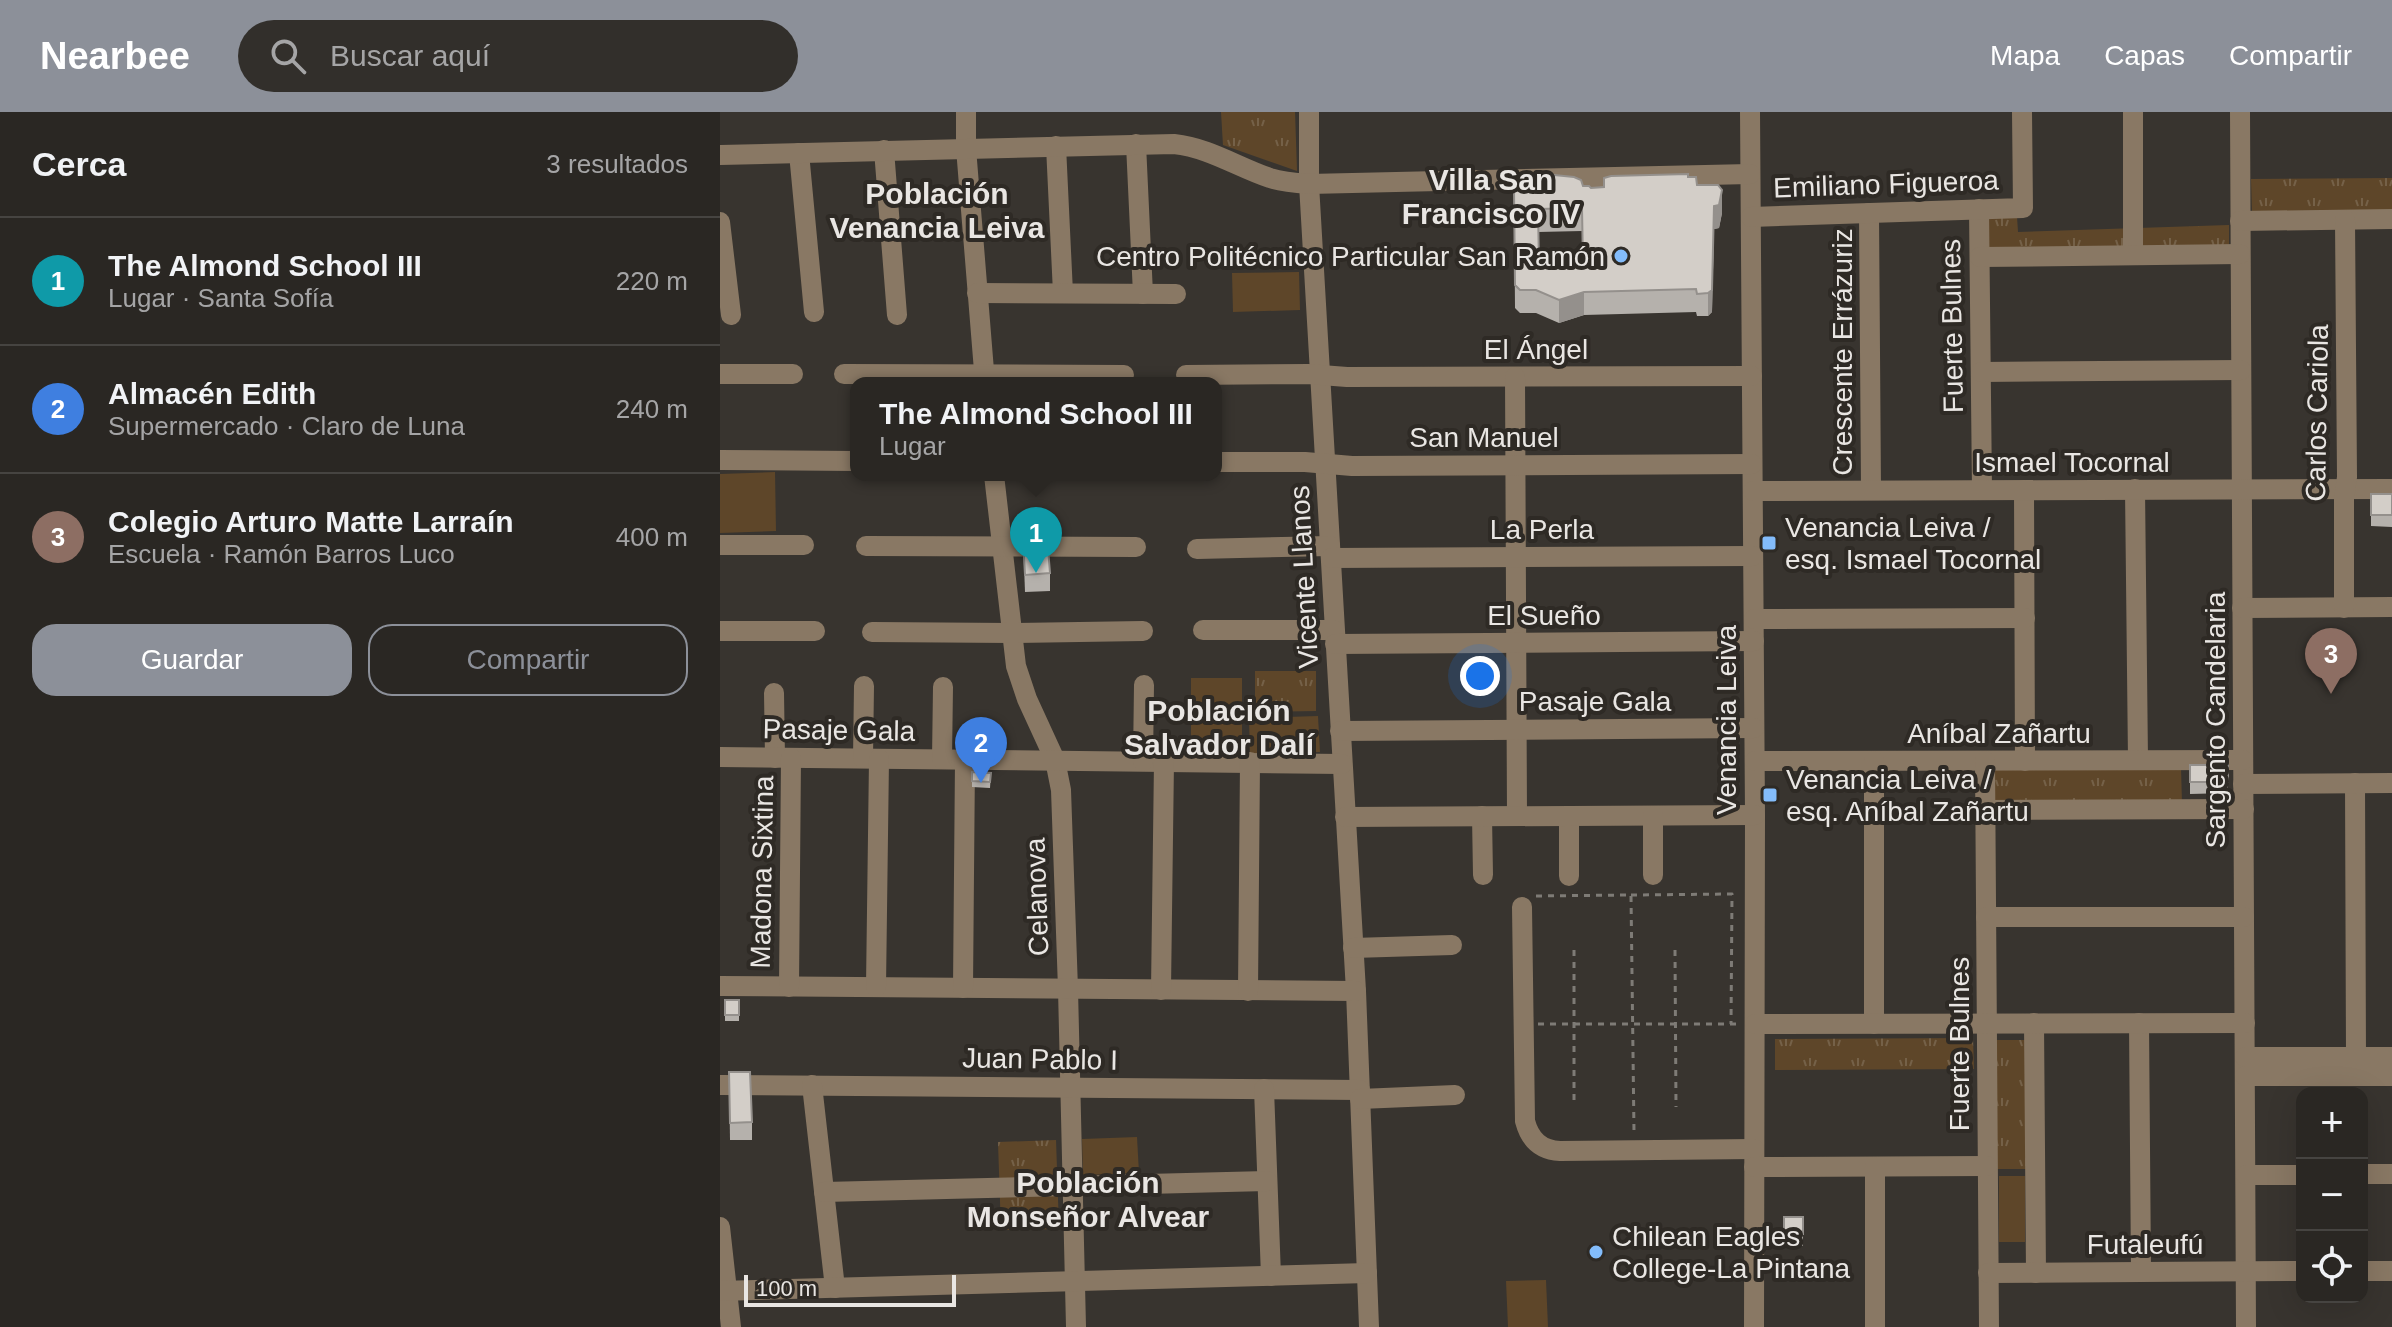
<!DOCTYPE html>
<html lang="es">
<meta charset="utf-8">
<style>
body{margin:0;font-family:Arial,sans-serif;background:#322f2b;color:#f1f3f6}
.controls{position:absolute;right:24px;bottom:24px;display:grid;overflow:hidden;border-radius:16px;box-shadow:0 8px 32px #0002}
.controls button{width:72px;height:72px;display:grid;place-items:center;padding:0;border:0;border-bottom:2px solid #464441;background:#2a2723;color:#f1f3f6;font:40px sans-serif}
.scale{position:absolute;left:24px;bottom:20px;width:212px;box-sizing:border-box;padding-left:8px;border:4px solid #e9e6e3;border-top:0;font-size:22px;line-height:28px;white-space:nowrap;color:#e9e6e3;-webkit-text-stroke:6px #2e2a25;paint-order:stroke}
.you{position:absolute;left:760px;top:564px;width:28px;height:28px;margin:-20px;border:6px solid #fff;border-radius:50%;background:#1a73e8;box-shadow:0 0 0 12px #1a73e833}
.badge{display:grid;place-items:center;width:52px;height:52px;border-radius:50%;background:#8c9099;color:#fff;font-size:26px;font-weight:700}
.pin{position:absolute;translate:-50% -66px;filter:drop-shadow(0 2px 4px #0008)}
.pin::after{content:'';position:absolute;top:42px;width:28px;height:24px;background:inherit;clip-path:polygon(0 0,100% 0,50% 100%)}
.popup{position:absolute;left:130px;top:265px;width:372px;height:104px;box-sizing:border-box;display:grid;place-content:center;border-radius:16px;background:#2a2723;filter:drop-shadow(0 2px 6px #0005);font-size:26px;white-space:nowrap;color:#a5a5a6}
.popup b{font-size:30px;color:#f1f3f6}
.popup::after{content:'';position:absolute;left:50%;top:100%;margin-left:-16px;border:16px solid transparent;border-top-color:#2a2723}
.list{margin:0;padding:0;list-style:none}
h2{display:flex;justify-content:space-between;align-items:center;height:104px;margin:0;padding:0 32px;font-size:34px}
h2 small{font-size:26px;font-weight:400;color:#a5a5a6}
.list li{display:grid;grid-template-columns:52px 1fr auto;gap:24px;align-items:center;box-sizing:border-box;height:128px;padding:0 32px;border-top:2px solid #464441}
.list b{display:block;font-size:30px;white-space:nowrap}
.list p{margin:0;font-size:26px;white-space:nowrap;color:#a5a5a6}
.list em{font-size:26px;font-style:normal;color:#a5a5a6}
.actions{display:flex;gap:16px;padding:24px 32px}
.actions a{flex:1;padding:18px 0;border:2px solid #8c9099;border-radius:24px;text-align:center;font-size:28px;color:#8c9099}
.actions .main{background:#8c9099;color:#fff}
.icon{flex:none;width:44px;height:44px;fill:none;stroke:currentColor;stroke-width:2;stroke-linecap:round;stroke-linejoin:round}
.map{position:relative;flex:none;width:1672px;height:1215px;overflow:hidden}
header{display:flex;align-items:center;gap:48px;box-sizing:border-box;height:112px;padding:0 40px;background:#8c9099;color:#fff}
header strong{font-size:38px}
nav{display:flex;gap:44px;margin-inline-start:auto;font-size:28px}
.search{width:560px;height:72px;background:#322f2b;display:flex;align-items:center;gap:20px;box-sizing:border-box;padding:0 28px;border-radius:44px;color:#a5a5a6;font-size:30px}
main{display:flex}
aside{flex:1;background:#2a2723}
.map>svg:first-child{display:block}
.green{fill:#5e4629}
.park{fill:url(#park-tufts)}
.lines{fill:none;stroke-linecap:round;stroke-linejoin:round}
.path{stroke:#7e7b76;stroke-width:3;stroke-dasharray:6 6;stroke-linecap:butt}
.minor{stroke:#897864;stroke-width:20}
.wall{fill:#b5b1ac;fill-rule:evenodd}
.shaded-wall{fill:#94908c}
.building{fill:#d3cec8;stroke:#94908c;stroke-width:2;fill-rule:evenodd}
.poi-dot{fill:#83bcfb;stroke:#2e2a25;stroke-width:3}
.labels{text-anchor:middle;dominant-baseline:central;stroke-width:8;stroke-linejoin:round;paint-order:stroke}
.street-label{font-size:28px;fill:#e9e6e3;stroke:#2e2a25}
.poi-label{font-size:28px;fill:#e9e6e3;stroke:#2e2a25;text-anchor:start}
.neighbourhood-label{font-size:30px;font-weight:bold;fill:#e9e6e3;stroke:#2e2a25}
</style>
<header>
<strong>Nearbee</strong>
<div class="search"><svg class="icon" aria-label="search" viewBox="0 0 24 24"><circle cx="10" cy="10" r="6"/><path d="M15 15l6 6"/></svg>Buscar aquí</div>
<nav><a>Mapa</a><a>Capas</a><a>Compartir</a></nav>
</header>
<main>
<aside>
<h2>Cerca<small>3 resultados</small></h2>
<ul class="list">
<li><span class="badge" style="background:#0f9aa8">1</span><div><b>The Almond School III</b><p>Lugar · Santa Sofía</p></div><em>220 m</em></li>
<li><span class="badge" style="background:#3f7fe0">2</span><div><b>Almacén Edith</b><p>Supermercado · Claro de Luna</p></div><em>240 m</em></li>
<li><span class="badge" style="background:#8d6e63">3</span><div><b>Colegio Arturo Matte Larraín</b><p>Escuela · Ramón Barros Luco</p></div><em>400 m</em></li>
</ul>
<div class="actions"><a class="main">Guardar</a><a>Compartir</a></div>
</aside>
<div class="map">
<svg width="1672" height="1215" viewBox="0 0 1672 1215">
<defs>
<pattern id="park-tufts" width="24" height="20" patternUnits="userSpaceOnUse" patternTransform="scale(2)"><rect width="24" height="20" fill="#5e4629"/><path d="M3 7l-1-3M5 7V3M7 7l1-3M15 17l-1-3M17 17v-4M19 17l1-3" fill="none" stroke="#756148"/></pattern>
</defs>
<rect width="100%" height="100%" fill="#38342f"/>
<!-- green -->
<g class="green">
<path d="M579,160L580,198L513,200L512,161Z"/>
<path d="M55,360L56,419L0,421V362Z"/>
<rect x="471" y="566" width="51" height="76"/>
<path d="M598,604L600,640L530,642L529,606Z"/>
<path d="M417,1025L419,1061L363,1063L362,1027Z"/>
<rect x="1279" y="1064" width="26" height="66"/>
<path d="M826,1168L828,1215H788L786,1169Z"/>
</g>
<!-- park -->
<g class="park">
<path d="M501,0H575L577,59L503,33Z"/>
<path d="M1672,66V100L1532,101L1531,67Z"/>
<path d="M1297,105L1298,120L1509,113V133L1269,140L1267,106Z"/>
<path d="M535,559H596V599L535,600Z"/>
<path d="M1461,656L1462,692L1273,693V657Z"/>
<path d="M1253,926L1254,957L1055,958V927Z"/>
<rect x="1276" y="928" width="33" height="129"/>
<path d="M336,1028L339,1117L281,1118L278,1030Z"/>
</g>
<g class="lines">
<!-- path -->
<g class="path">
<path d="M911,783L1012,782L1011,912"/>
<path d="M816,784L911,783L914,1020"/>
<path d="M854,838V991"/>
<path d="M955,838L956,995"/>
<path d="M818,912H1019"/>
</g>
<!-- minor -->
<g class="minor">
<path d="M246,0V36L265,271"/>
<path d="M589,0V72L636,879L649,1215"/>
<path d="M1030,0L1035,703L1034,1215"/>
<path d="M1520,0L1526,1215"/>
<path d="M416,32L423,182"/>
<path d="M336,34L343,181"/>
<path d="M164,38L177,203"/>
<path d="M79,41L94,200"/>
<path d="M0,43L454,32C490,36 517,55 550,66C563,70 576,71 589,72L1030,62"/>
<path d="M1259,97L1262,378"/>
<path d="M1149,101L1151,378"/>
<path d="M1031,105L1303,96L1302,0"/>
<path d="M1520,109L1672,107"/>
<path d="M0,110L11,203"/>
<path d="M1413,143V0"/>
<path d="M1260,145L1520,142"/>
<path d="M257,181L456,182"/>
<path d="M1261,260L1521,258"/>
<path d="M0,262H73"/>
<path d="M124,262L404,263"/>
<path d="M466,263L588,262L627,265L1032,264"/>
<path d="M795,265L797,704"/>
<path d="M0,348L136,349"/>
<path d="M496,350H585L632,354L1032,352"/>
<path d="M274,363L296,554L307,587L335,648L341,678L348,877L356,1215"/>
<path d="M1415,377L1418,648"/>
<path d="M1304,378L1305,649"/>
<path d="M1033,379L1672,377"/>
<path d="M0,433H84"/>
<path d="M146,434L416,435"/>
<path d="M477,437L610,434"/>
<path d="M611,446L1033,444"/>
<path d="M1522,496L1672,495"/>
<path d="M1624,496V387L1627,365L1625,108"/>
<path d="M1034,507L1305,506"/>
<path d="M483,518H614"/>
<path d="M0,519H95"/>
<path d="M152,520L291,521L423,519"/>
<path d="M615,532L1034,529"/>
<path d="M54,581L55,646"/>
<path d="M620,619L1034,616"/>
<path d="M0,645L622,652"/>
<path d="M143,646L144,574"/>
<path d="M222,647L223,575"/>
<path d="M423,649L424,573"/>
<path d="M1035,649L1523,648"/>
<path d="M1154,649V912"/>
<path d="M1265,649L1269,1215"/>
<path d="M1635,671L1636,945"/>
<path d="M1523,672L1672,671"/>
<path d="M1265,698L1524,697"/>
<path d="M762,704L763,763"/>
<path d="M849,704V764"/>
<path d="M625,705L1035,703"/>
<path d="M933,763V704"/>
<path d="M802,795L805,1009C810,1028 821,1038 840,1039L1034,1037"/>
<path d="M1266,805H1524"/>
<path d="M633,836L732,833"/>
<path d="M0,874L636,879"/>
<path d="M69,875L71,646"/>
<path d="M156,875L159,647"/>
<path d="M243,876L245,648"/>
<path d="M441,878L444,649"/>
<path d="M528,879L530,650"/>
<path d="M1314,911L1316,1161"/>
<path d="M1419,911L1421,1160"/>
<path d="M1035,912L1525,911"/>
<path d="M1525,945H1672"/>
<path d="M1525,964H1672"/>
<path d="M0,973L640,978"/>
<path d="M92,973L115,1176"/>
<path d="M544,977L551,1164"/>
<path d="M640,987L735,983"/>
<path d="M1034,1055L1267,1054"/>
<path d="M1155,1055V1215"/>
<path d="M1642,1062H1672"/>
<path d="M1526,1063H1582"/>
<path d="M104,1080L547,1069"/>
<path d="M0,1115L11,1215"/>
<path d="M1642,1159H1672"/>
<path d="M1268,1161L1582,1159"/>
<path d="M0,1179L647,1161"/>
</g>
</g>
<!-- wall -->
<g class="wall">
<path d="M968,65L977,73L1002,101L999,116L994,117L992,200L988,204H977L976,200L864,203L839,211L816,201H800L795,196L794,76L863,74L871,76ZM862,119L863,152L819,153L818,120Z"/>
<path d="M1651,382H1672V415L1651,414Z"/>
<path d="M303,426L330,461V479L305,480Z"/>
<path d="M1470,653H1508V681L1470,682Z"/>
<path d="M252,660L271,661L270,676L252,675Z"/>
<rect x="5" y="888" width="14" height="21"/>
<path d="M9,960L32,1010V1028H10Z"/>
<rect x="1064" y="1105" width="19" height="29"/>
</g>
<!-- shaded-wall -->
<g class="shaded-wall">
<path d="M1002,78V101L999,116L994,117L992,200L988,204V181L994,94Z"/>
<path d="M864,180V203L839,211V188Z"/>
</g>
<!-- building -->
<g class="building">
<path d="M968,62V65H976L977,73H998L1002,78L999,93L994,94L992,178L988,181L977,182L976,177L864,180L839,188L816,178H800L795,173L794,76L816,74V69L834,63L854,65L861,68L863,74H869L871,76L884,75V66L891,64ZM862,96L863,152L819,153L818,97Z"/>
<rect x="1651" y="382" width="21" height="21"/>
<path d="M327,424L330,461L305,463L303,426Z"/>
<rect x="1470" y="653" width="38" height="17"/>
<path d="M252,660L271,661L270,670L252,669Z"/>
<rect x="5" y="888" width="14" height="15"/>
<path d="M9,960H30L32,1010L10,1011Z"/>
<path d="M1064,1105H1083V1122L1064,1123Z"/>
</g>
<!-- markers -->
<g class="poi-dot">
<circle cx="901" cy="144" r="8"/>
<rect x="1041" y="423" width="16" height="16" rx="4"/>
<rect x="1042" y="675" width="16" height="16" rx="4"/>
<circle cx="876" cy="1140" r="8"/>
</g>
<g class="labels">
<!-- street labels -->
<g class="street-label">
<text transform="translate(1166 72) rotate(-2)">Emiliano Figueroa</text>
<text transform="translate(1232 214) rotate(-91)">Fuerte Bulnes</text>
<text x="816" y="237">El Ángel</text>
<text transform="translate(1122 240) rotate(-90)">Crescente Errázuriz</text>
<text transform="translate(1597 301) rotate(-89)">Carlos Cariola</text>
<text x="764" y="325">San Manuel</text>
<text x="1352" y="350">Ismael Tocornal</text>
<text x="822" y="417">La Perla</text>
<text transform="translate(584 465) rotate(-93)">Vicente Llanos</text>
<text x="824" y="503">El Sueño</text>
<text x="875" y="589">Pasaje Gala</text>
<text transform="translate(1006 608) rotate(-90)">Venancia Leiva</text>
<text transform="translate(1495 608) rotate(-90)">Sargento Candelaria</text>
<text transform="translate(119 618) rotate(1)">Pasaje Gala</text>
<text x="1279" y="621">Aníbal Zañartu</text>
<text transform="translate(42 760) rotate(-89)">Madona Sixtina</text>
<text transform="translate(317 785) rotate(-92)">Celanova</text>
<text transform="translate(1239 932) rotate(-90)">Fuerte Bulnes</text>
<text transform="translate(320 947) rotate(1)">Juan Pablo I</text>
<text x="1425" y="1132">Futaleufú</text>
</g>
<!-- poi labels -->
<g class="poi-label">
<text x="885" y="144" text-anchor="end">Centro Politécnico Particular San Ramón</text>
<text x="1065" y="415">Venancia Leiva /<tspan x="1065" dy="32">esq. Ismael Tocornal</tspan></text>
<text x="1066" y="667">Venancia Leiva /<tspan x="1066" dy="32">esq. Aníbal Zañartu</tspan></text>
<text x="892" y="1124">Chilean Eagles<tspan x="892" dy="32">College-La Pintana</tspan></text>
</g>
<!-- neighbourhood labels -->
<g class="neighbourhood-label">
<text x="771" y="67">Villa San<tspan x="771" dy="34">Francisco IV</tspan></text>
<text x="217" y="81">Población<tspan x="217" dy="34">Venancia Leiva</tspan></text>
<text x="499" y="598">Población<tspan x="499" dy="34">Salvador Dalí</tspan></text>
<text x="368" y="1070">Población<tspan x="368" dy="34">Monseñor Alvear</tspan></text>
</g>
</g>
</svg>
<div class="controls">
<button>+</button>
<button>−</button>
<button><svg class="icon" aria-label="locate" viewBox="0 0 24 24"><circle cx="12" cy="12" r="6"/><path d="M12 2v4M12 18v4M2 12h4M18 12h4"/></svg></button>
</div>
<div class="scale">100 m</div>
<div class="you"></div>
<div class="pin badge" style="left:316px;top:461px;background:#0f9aa8">1</div>
<div class="popup"><b>The Almond School III</b>Lugar</div>
<div class="pin badge" style="left:261px;top:671px;background:#3f7fe0">2</div>
<div class="pin badge" style="left:1611px;top:582px;background:#8d6e63">3</div>
</div>
</main>
